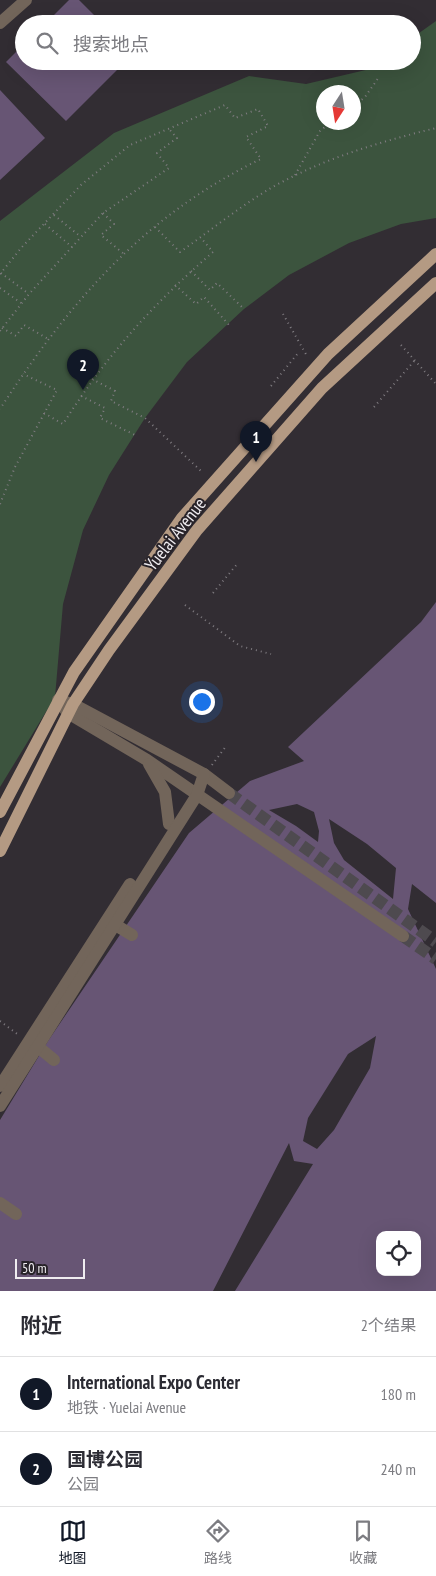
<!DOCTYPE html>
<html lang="zh">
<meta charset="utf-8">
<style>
body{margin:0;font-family:"PT Sans Narrow","Noto Sans SC",sans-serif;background:#f7f7f7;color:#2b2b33}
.controls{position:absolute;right:15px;bottom:15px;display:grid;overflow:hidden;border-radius:10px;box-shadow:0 5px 20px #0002}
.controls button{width:45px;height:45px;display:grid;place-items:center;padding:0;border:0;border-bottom:1px solid #e1e1e2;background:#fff;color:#2b2b33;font:25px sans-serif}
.compass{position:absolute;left:316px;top:85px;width:45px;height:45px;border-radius:50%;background:#fff;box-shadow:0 5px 20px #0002;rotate:192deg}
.scale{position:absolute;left:15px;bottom:12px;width:70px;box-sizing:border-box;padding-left:5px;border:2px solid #efecf0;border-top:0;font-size:14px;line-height:18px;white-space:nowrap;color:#efecf0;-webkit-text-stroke:4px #282329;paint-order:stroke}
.you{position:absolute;left:201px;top:701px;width:18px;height:18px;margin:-12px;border:4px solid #fff;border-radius:50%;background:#1a73e8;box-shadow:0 0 0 8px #1a73e833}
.badge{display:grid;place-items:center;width:32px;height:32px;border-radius:50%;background:#111827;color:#fff;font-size:16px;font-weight:700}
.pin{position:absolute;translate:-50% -41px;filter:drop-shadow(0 1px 2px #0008)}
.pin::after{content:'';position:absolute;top:26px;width:18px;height:15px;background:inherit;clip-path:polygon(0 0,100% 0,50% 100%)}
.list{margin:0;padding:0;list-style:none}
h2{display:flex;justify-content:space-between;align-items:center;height:65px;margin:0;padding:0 20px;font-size:21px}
h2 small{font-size:16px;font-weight:400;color:#7c7c81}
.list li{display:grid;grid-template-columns:32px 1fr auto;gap:15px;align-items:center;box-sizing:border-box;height:75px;padding:0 20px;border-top:1px solid #e1e1e2}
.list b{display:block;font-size:19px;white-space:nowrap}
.list p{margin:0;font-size:16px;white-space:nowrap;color:#7c7c81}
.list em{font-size:16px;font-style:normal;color:#7c7c81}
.icon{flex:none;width:28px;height:28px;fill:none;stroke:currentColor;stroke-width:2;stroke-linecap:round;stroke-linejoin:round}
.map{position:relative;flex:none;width:436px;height:1291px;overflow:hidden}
.search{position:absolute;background:#fff;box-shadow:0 5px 20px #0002;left:15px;right:15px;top:15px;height:55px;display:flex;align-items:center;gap:12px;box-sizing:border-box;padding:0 18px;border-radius:28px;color:#7c7c81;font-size:19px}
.sheet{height:215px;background:#fff}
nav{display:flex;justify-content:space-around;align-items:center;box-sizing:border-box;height:70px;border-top:1px solid #e1e1e2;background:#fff;font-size:14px;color:#7c7c81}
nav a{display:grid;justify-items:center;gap:2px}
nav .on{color:#111827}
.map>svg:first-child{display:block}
.green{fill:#3c543e;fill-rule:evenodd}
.building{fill:#675574;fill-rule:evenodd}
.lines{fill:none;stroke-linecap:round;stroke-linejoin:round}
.minor-tunnel{stroke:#4e4a4f;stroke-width:12;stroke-dasharray:12 6;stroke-linecap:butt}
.path{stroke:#817d82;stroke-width:2;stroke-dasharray:1 4;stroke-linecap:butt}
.minor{stroke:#72655a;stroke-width:12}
.major{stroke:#b49a83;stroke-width:12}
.labels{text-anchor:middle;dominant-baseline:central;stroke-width:4;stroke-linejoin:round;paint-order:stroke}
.street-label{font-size:18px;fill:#efecf0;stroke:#282329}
</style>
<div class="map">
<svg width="436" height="1291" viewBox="0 0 436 1291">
<rect width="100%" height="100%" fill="#322d33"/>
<!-- green -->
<path class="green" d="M436,21V218L401,224L349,243L289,275L244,309L187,362L145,418L109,475L83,530L63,604L55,697L0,787V221L114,133L249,76L306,84L370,69L381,61H412V38ZM324,92H354V122H324Z"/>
<!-- building -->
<g class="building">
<path d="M69,0H79L103,24H45Z"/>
<path d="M24,44V61H126L66,121L6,62Z"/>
<path d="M0,90L45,138L0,180Z"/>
<path d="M436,602V903L412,884L408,909L436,969V1291H235L313,1164L294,1161L289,1143L213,1291H0V1120L48,1041L189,833L250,781L304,761L288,747L421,622ZM297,804L314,812L319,831L318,842L296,826L269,810ZM329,819L367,844L396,868L393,899L344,860L334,843ZM376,1036L370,1068L334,1130L317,1149L303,1141L308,1118L348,1054ZM380,1235H417V1272H380Z"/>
</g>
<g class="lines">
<!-- minor-tunnel -->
<g class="minor-tunnel">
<path d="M229,793L436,942"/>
<path d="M403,936L436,959"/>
</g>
<!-- path -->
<g class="path">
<path d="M354,106L365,97L379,77"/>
<path d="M295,175L320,131L331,122"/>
<path d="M103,213L114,224L101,235L124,254"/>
<path d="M54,215L81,237"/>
<path d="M45,224L72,247"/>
<path d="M155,227L180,252C210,231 239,207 271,188C322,159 379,142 436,128"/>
<path d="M191,271L210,290L217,283L244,309"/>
<path d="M1,273L29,294"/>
<path d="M0,274L22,247L81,185L130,145L225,105L235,118L258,109L268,126L246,137L261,159C144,215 69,303 0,409"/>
<path d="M175,285L196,304L204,297L229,325"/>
<path d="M0,288L21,303"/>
<path d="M283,314L307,356"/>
<path d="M2,328L16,336L24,325L48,339"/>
<path d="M0,331L29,294L103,213L169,168L157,153L177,138L169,129"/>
<path d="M401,345L436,384"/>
<path d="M92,379L115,391L111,401L145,418L201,471"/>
<path d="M271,386L299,352"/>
<path d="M81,396L105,408L100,418L135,435"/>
<path d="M374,407L415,360"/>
<path d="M44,413L63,424C107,355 151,306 213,252L201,238"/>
<path d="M0,504L15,467L57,390L23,374"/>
<path d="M213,593L238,563"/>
<path d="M185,605L240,646L271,654"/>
<path d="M212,765L227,745"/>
<path d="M0,1021L20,1036"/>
</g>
<!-- minor -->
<g class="minor">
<path d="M0,23L26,0"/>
<path d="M58,700L68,713L147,760L403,936"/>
<path d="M62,701L73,704L204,774L229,793"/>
<path d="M149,764L165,792L169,824"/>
<path d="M109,921L132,935"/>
<path d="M31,1041L54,1060"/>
<path d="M0,1086L130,884"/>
<path d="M0,1106L197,795L204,774"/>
<path d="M0,1203L16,1214"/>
</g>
<!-- major -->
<g class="major">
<path d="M0,812L74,672L182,518L328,354L436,254"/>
<path d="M0,851L73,704L109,650L197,530L322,388L436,283"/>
</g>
</g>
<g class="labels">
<!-- street labels -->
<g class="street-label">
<text transform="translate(175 534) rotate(-52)">Yuelai Avenue</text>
</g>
</g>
</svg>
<div class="controls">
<button><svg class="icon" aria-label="locate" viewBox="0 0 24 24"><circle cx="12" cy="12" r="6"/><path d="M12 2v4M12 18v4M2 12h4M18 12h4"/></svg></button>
</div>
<svg class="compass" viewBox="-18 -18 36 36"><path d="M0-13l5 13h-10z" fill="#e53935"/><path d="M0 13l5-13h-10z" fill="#7c7c81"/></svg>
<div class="scale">50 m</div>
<div class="you"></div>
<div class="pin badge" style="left:256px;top:462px">1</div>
<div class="pin badge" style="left:83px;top:390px">2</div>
<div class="search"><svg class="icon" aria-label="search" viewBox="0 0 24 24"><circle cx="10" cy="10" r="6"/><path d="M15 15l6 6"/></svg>搜索地点</div>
</div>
<section class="sheet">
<h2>附近<small>2个结果</small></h2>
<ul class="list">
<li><span class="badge">1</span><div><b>International Expo Center</b><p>地铁 · Yuelai Avenue</p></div><em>180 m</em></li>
<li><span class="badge">2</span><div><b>国博公园</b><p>公园</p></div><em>240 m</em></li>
</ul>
</section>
<nav>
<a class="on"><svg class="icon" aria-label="map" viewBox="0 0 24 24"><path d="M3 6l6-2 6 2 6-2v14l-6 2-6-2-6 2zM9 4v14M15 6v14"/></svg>地图</a>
<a><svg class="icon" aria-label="directions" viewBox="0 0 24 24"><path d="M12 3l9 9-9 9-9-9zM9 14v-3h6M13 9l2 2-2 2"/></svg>路线</a>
<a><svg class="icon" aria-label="saved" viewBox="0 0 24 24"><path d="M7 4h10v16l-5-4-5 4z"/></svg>收藏</a>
</nav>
